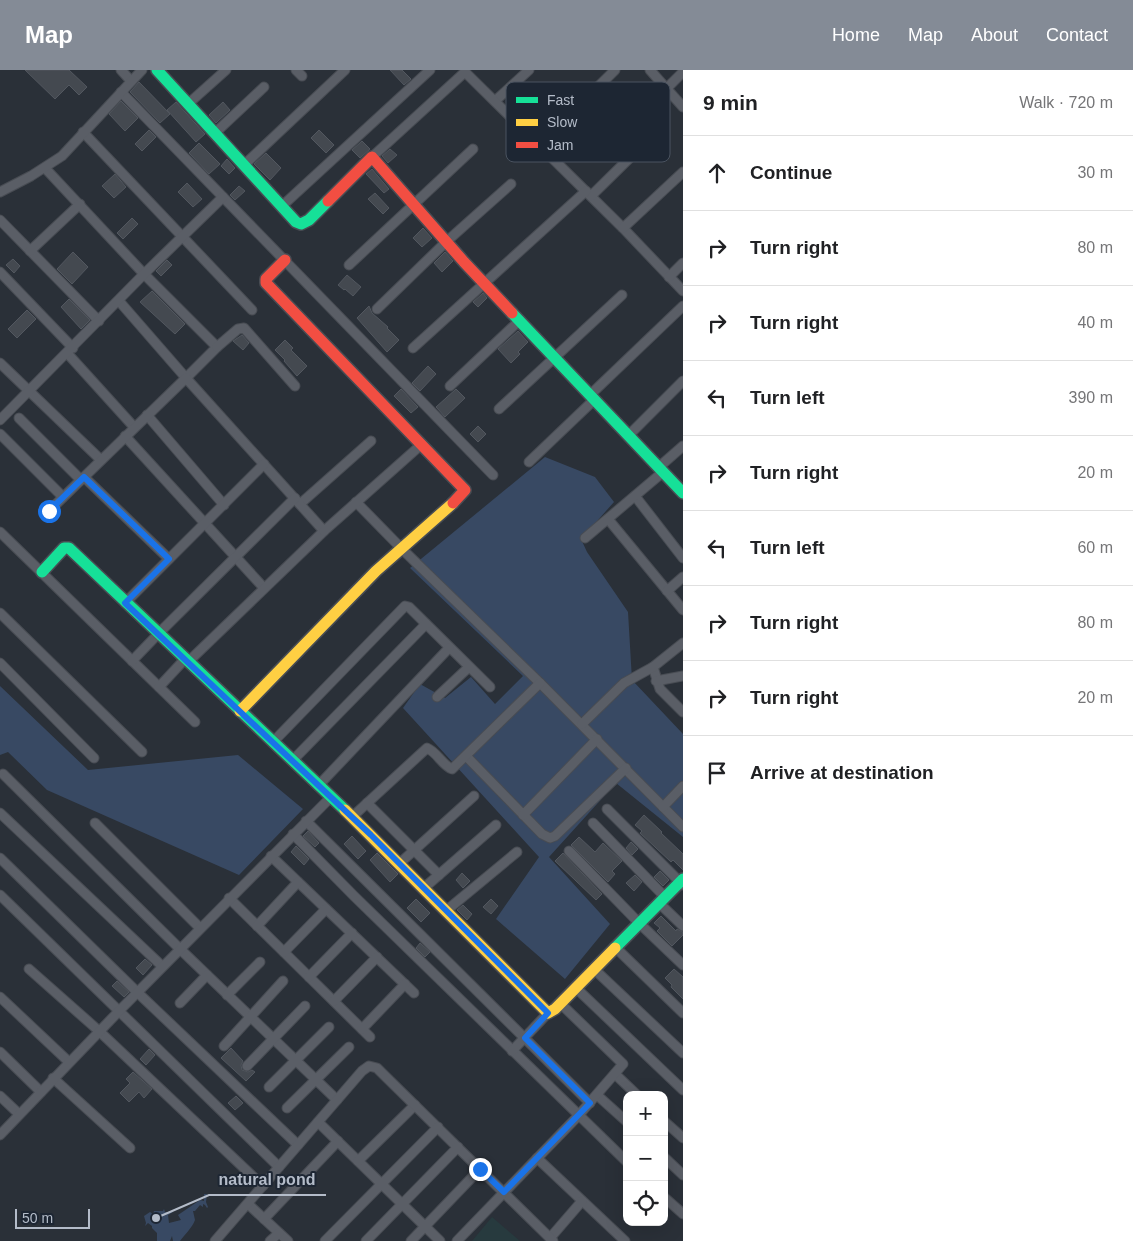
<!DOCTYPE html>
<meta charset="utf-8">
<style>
body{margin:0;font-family:Helvetica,sans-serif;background:#f2f2f2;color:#202124}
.controls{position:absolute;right:15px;bottom:15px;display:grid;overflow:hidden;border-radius:10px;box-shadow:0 5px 20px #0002}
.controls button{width:45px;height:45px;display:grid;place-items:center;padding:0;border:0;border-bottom:1px solid #e0e0e0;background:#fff;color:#202124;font:25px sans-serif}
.scale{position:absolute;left:15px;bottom:12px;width:75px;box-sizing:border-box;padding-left:5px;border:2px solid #b4bcc9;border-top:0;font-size:14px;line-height:18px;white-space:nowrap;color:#b4bcc9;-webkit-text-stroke:4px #1d2633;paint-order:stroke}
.stop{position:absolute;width:15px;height:15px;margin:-11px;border:4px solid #1a73e8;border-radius:50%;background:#fff}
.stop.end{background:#1a73e8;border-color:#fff;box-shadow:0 1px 5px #0008}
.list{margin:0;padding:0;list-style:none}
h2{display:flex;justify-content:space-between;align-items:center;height:65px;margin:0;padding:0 20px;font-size:21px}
h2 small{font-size:16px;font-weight:400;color:#757577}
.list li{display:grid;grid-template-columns:32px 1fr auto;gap:15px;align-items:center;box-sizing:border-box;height:75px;padding:0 20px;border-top:1px solid #e0e0e0}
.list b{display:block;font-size:19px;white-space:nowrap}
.list em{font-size:16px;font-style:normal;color:#757577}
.icon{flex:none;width:28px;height:28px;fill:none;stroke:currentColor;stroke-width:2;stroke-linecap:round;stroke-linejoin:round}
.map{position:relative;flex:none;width:683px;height:1171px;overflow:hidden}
header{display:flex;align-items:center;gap:30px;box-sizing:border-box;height:70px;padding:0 25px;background:#848b96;color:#fff}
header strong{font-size:24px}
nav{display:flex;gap:28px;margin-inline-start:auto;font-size:18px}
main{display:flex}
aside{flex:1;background:#fff}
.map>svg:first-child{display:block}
.green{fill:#273a3e}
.water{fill:#384963}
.building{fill:#444950;stroke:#52575f}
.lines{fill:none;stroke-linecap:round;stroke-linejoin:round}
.street-casing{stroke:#484c53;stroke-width:11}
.fast-casing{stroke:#484c53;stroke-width:14}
.slow-casing{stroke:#484c53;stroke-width:14}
.jam-casing{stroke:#484c53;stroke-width:14}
.street{stroke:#5a5e66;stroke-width:9}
.fast{stroke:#16e098;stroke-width:11}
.slow{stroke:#ffcf43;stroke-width:11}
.jam{stroke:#f24e42;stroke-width:11}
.route{stroke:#1a73e8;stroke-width:6}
.key{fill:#1d2633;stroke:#4a5360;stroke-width:1}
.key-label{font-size:14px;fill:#b4bcc9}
.leader{fill:none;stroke:#b4bcc9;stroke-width:2}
.callout-dot{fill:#b4bcc9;stroke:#1d2633;stroke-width:2}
.callout-label{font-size:16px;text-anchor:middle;font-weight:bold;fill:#b4bcc9;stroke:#1d2633;stroke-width:4;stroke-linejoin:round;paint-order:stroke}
</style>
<header>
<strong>Map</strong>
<nav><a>Home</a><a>Map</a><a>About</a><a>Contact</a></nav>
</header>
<main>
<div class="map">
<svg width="683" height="1171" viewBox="0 0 683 1171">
<rect width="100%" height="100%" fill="#2a3038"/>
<!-- green -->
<path class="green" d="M492,1147L520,1171H472Z"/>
<!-- water -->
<g class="water">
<path d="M545,387L595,407L614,432L581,469L587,482L628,542L632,610L683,664V767L616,713L549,787L610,854L565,909L496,849L539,787L403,638L420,614L445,628L471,607L495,634L523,606L410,498Z"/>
<path d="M0,616L88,700L238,685L303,739L239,805L47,720L8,682L0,685Z"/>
<path d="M204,1124H207L206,1132L208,1137L207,1138L205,1135L203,1134V1137L200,1135L195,1141H193L195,1150C192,1158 185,1164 180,1171H173L172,1166L170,1171H157V1163L152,1158V1156L148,1153L145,1156L146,1153L144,1146L150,1142L153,1144L154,1141H163L164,1139L165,1142H173L168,1145L169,1153L181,1150L178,1145L200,1130L204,1131Z"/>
</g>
<!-- building -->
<g class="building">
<path d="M25,0H69L87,17L79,25L69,15L55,29Z"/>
<path d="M390,0H402L411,9L404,15Z"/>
<path d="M139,12L170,44L160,53L130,22Z"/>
<path d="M121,31L138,48L125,61L109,44Z"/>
<path d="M176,32L205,64L196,72L167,40Z"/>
<path d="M223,32L230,40L216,53L209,45Z"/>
<path d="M149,60L156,67L142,81L135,74Z"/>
<path d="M319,60L334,75L326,83L311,68Z"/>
<path d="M362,71L370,79L360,88L352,80Z"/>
<path d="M199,73L220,94L209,104L189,83Z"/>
<path d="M390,79L397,85L388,93L382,86Z"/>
<path d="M266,83L281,98L270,110L254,94Z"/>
<path d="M227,89L235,98L229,104L221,96Z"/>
<path d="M372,99L389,119L384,123L366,104Z"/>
<path d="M115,104L126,117L114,128L102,116Z"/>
<path d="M187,113L202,129L193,137L178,122Z"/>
<path d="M239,116L245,121L235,130L230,125Z"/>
<path d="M375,123L389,138L383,144L368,129Z"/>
<path d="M132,148L138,154L123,169L117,163Z"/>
<path d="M423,158L432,168L422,177L413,168Z"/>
<path d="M73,182L88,197L72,214L57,199Z"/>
<path d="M445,182L453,191L442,202L434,193Z"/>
<path d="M13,189L20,196L14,203L6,195Z"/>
<path d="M167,190L172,195L161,206L156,201Z"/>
<path d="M347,205L361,217L353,226L345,219L344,220L338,215Z"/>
<path d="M152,221L185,254L175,264L140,232Z"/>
<path d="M483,223L487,228L478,237L473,232Z"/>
<path d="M69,229L90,250L81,259L61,237Z"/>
<path d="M369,236L372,243L388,257L387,258L399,270L387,282L357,248Z"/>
<path d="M27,240L36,249L17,268L8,259Z"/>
<path d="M518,261L528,272L518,282L520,284L511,293L498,279Z"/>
<path d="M242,265L249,273L243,280L233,271Z"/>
<path d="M285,270L293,278L291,280L307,296L297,306L284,291L285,290L275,280Z"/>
<path d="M428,296L436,304L420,321L412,313Z"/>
<path d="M401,319L418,337L411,343L394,326Z"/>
<path d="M456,319L465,328L445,347L436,337Z"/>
<path d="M478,356L486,364L478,372L470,364Z"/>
<path d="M644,745L662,762L661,763L683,784V800L673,790L671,792L640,763L642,761L635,755Z"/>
<path d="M308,761L319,773L315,777L303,766Z"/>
<path d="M352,766L366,781L358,789L344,774Z"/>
<path d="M579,767L595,782L603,773L622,791L612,801L615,804L608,812L571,775Z"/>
<path d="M631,772L638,779L632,785L626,778Z"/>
<path d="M296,776L309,789L304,795L291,782Z"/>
<path d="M377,783L398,804L390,812L370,790Z"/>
<path d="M563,783L602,824L596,830L555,791Z"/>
<path d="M660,801L669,810L663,816L654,807Z"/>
<path d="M462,803L470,811L463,818L456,810Z"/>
<path d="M635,805L642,812L634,821L626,813Z"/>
<path d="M416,829L430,843L421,852L407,838Z"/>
<path d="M491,829L498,836L491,844L483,837Z"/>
<path d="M463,835L472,844L467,850L457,840Z"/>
<path d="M661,846L676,861L677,859L683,862V865L672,876L657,861L660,858L654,853Z"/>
<path d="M420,873L430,882L425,887L416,878Z"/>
<path d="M145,889L152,895L143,905L136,898Z"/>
<path d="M674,899L683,907V929L671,917L672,915L665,908Z"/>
<path d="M117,911L129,922L124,927L112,916Z"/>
<path d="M231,978L243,991L241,995L242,1000L248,1002L252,1000L255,1002L246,1011L221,988Z"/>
<path d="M149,979L155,985L146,995L140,989Z"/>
<path d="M133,1002L152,1019L144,1028L139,1022L129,1032L120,1023L130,1013L126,1009Z"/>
<path d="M236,1026L243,1033L235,1040L228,1033Z"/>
</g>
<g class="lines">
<!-- street casing -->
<g class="street-casing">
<g id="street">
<path d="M121,0L131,11"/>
<path d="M296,0L302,6"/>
<path d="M650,0L683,37"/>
<path d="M667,18L683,2"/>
<path d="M121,22L493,405"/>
<path d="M495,31L529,0"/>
<path d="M188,34L226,0"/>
<path d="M83,62L252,240"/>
<path d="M215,63L264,17"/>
<path d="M539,75L615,0"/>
<path d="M372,87L465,2L623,158L683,221"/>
<path d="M244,95L345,0"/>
<path d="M45,98L144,204L217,277L186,308L119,231"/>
<path d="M0,122L31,106L62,86L142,0"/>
<path d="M591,126L654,64"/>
<path d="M282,136L430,0"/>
<path d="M0,150L99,251"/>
<path d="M623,158L683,102"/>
<path d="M30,181L80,134"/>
<path d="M349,195L473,79"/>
<path d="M0,202L73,278"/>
<path d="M669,207L683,193"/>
<path d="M377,239L446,172L511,114"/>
<path d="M217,277L238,259L244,258L295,316"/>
<path d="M413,278L586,121"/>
<path d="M67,283L134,357"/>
<path d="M0,293L101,390"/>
<path d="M450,316L520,250"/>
<path d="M591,324L683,236"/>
<path d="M499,339L622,225"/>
<path d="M147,345L224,435"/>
<path d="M19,348L81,410"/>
<path d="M0,350L144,204L223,127"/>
<path d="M0,364L63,427"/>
<path d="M629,365L683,311"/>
<path d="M125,366L264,518"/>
<path d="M529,392L595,329"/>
<path d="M659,397L683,376"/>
<path d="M84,407L169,489"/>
<path d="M635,426L683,488"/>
<path d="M356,432L402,479L540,613L683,757"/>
<path d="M300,434L371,371"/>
<path d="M49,441L186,308L324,461L188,592"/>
<path d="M608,449L683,540"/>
<path d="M324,461L422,374"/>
<path d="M0,462L195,652"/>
<path d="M585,468L663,402"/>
<path d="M667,521L683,507"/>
<path d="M125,533L264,394"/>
<path d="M0,543L142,682"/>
<path d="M132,591L158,564L295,428"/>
<path d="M0,593L94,688"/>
<path d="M653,597L660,619L683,642"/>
<path d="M656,611L683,606"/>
<path d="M159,617L185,589"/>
<path d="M437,627L469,597"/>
<path d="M582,654L624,613L653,597L683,573"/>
<path d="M273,672L405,536L409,537L490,617"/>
<path d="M466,686L542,764L550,768L555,766L626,698"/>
<path d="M292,691L426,554"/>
<path d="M3,704L180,879L337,1030"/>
<path d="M318,716L449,578"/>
<path d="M367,733L439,805"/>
<path d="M663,737L683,716"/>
<path d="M607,739L683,815"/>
<path d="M0,743L162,896"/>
<path d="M523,745L597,669"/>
<path d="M352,747L427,678C437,682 442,695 452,699L540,613"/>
<path d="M306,751L590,1033"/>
<path d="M95,753L200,858"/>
<path d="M593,753L665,827"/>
<path d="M293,764L354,826L627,1092"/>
<path d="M569,781L639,853L683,895"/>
<path d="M271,786L414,923"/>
<path d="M0,788L137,922L298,1075"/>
<path d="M400,793L474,726"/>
<path d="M425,817L496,755"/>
<path d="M0,825L279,1097"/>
<path d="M229,828L370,967"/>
<path d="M659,833L683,856"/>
<path d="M447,840L517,782"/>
<path d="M257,856L298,812"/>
<path d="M615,877L683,943"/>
<path d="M284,882L326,839"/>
<path d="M29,899L99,961L263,1116"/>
<path d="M594,899L683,983"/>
<path d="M309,907L352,863"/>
<path d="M576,918L683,1020"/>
<path d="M227,925L260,892"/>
<path d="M0,927L69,992"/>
<path d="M334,931L377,887"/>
<path d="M180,933L207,905"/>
<path d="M362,959L405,914"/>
<path d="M224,976L283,911"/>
<path d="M512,981L548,943"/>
<path d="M0,982L41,1022"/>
<path d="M247,996L305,936"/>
<path d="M615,1004L637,1025"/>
<path d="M53,1008L130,1078"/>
<path d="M269,1017L329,957"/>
<path d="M597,1025L627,1052"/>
<path d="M0,1026L19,1044"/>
<path d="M287,1038L349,977"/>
<path d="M664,1051L683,1068"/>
<path d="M318,1052L440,1171"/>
<path d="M0,1065L119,941L330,728"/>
<path d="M664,1087L683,1105"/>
<path d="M537,1088L625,1171"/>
<path d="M358,1091L415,1035"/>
<path d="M664,1127L683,1144"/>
<path d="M248,1134L288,1171"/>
<path d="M264,1149L338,1071"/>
<path d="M550,1168L582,1131"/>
<path d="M215,1171L362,1001L369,996L377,998L384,1005L553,1171"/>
<path d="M270,1171L279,1163"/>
<path d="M325,1171L438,1057"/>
<path d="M366,1171L458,1077"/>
<path d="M411,1171L480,1099"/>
<path d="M457,1171L578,1046L623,994L560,933"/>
</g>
</g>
<!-- fast casing -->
<g class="fast-casing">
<g id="fast">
<path d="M157,0L296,152L301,154L309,150L328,131"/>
<path d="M512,243L683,423"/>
<path d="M42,502L64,478H69L345,740"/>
<path d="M615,878L683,809"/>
</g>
</g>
<!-- slow casing -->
<g class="slow-casing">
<g id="slow">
<path d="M240,641L376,501L453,433"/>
<path d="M345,740L548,943L555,939L615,878"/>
</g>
</g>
<!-- jam casing -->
<g class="jam-casing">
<g id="jam">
<path d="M328,131L372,87L464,192L512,243"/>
<path d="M285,190L266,209V213L465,420L453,433"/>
</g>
</g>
<!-- street -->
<use href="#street" class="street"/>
<!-- fast -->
<use href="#fast" class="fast"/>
<!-- slow -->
<use href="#slow" class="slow"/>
<!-- jam -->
<use href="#jam" class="jam"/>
</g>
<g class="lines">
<!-- route -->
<path class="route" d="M49,441L84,407L169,489L125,533L371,765L548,943L525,968L590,1033L504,1122L480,1099"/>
</g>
<!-- legend -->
<rect x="506" y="12" width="164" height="80" rx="8" class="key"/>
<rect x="516" y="27" width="22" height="6" fill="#16e098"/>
<rect x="516" y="49" width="22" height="7" fill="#ffcf43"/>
<rect x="516" y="72" width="22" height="6" fill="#f24e42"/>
<g class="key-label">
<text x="547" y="35">Fast</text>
<text x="547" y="57">Slow</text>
<text x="547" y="80">Jam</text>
</g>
<!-- callouts -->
<path class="leader" d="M156 1148L209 1125H326"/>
<circle class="callout-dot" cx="156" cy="1148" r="5"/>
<g class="callout-label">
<text x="267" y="1115">natural pond</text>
</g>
</svg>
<div class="controls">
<button>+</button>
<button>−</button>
<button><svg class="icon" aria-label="locate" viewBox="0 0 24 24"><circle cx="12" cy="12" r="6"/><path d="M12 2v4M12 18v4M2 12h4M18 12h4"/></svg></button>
</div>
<div class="scale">50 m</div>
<div class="stop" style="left:49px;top:441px"></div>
<div class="stop end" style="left:480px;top:1099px"></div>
</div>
<aside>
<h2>9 min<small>Walk · 720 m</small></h2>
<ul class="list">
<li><svg class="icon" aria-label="ahead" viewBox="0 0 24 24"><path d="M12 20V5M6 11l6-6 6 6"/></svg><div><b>Continue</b></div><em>30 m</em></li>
<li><svg class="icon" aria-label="right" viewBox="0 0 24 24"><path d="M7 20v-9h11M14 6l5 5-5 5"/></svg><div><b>Turn right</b></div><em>80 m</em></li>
<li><svg class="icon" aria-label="right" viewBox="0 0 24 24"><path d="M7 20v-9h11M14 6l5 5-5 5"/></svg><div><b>Turn right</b></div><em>40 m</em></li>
<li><svg class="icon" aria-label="left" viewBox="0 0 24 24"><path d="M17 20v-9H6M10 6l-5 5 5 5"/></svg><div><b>Turn left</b></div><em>390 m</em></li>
<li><svg class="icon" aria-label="right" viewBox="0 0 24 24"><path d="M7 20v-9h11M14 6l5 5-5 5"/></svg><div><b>Turn right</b></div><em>20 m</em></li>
<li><svg class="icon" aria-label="left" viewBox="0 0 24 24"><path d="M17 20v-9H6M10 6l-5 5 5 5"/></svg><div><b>Turn left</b></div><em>60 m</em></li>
<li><svg class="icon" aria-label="right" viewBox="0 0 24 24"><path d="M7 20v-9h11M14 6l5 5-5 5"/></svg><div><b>Turn right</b></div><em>80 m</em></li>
<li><svg class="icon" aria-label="right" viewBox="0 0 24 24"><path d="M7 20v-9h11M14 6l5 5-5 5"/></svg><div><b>Turn right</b></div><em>20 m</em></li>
<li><svg class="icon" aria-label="arrive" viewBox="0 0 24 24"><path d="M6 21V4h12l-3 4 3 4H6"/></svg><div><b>Arrive at destination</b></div></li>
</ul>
</aside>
</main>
